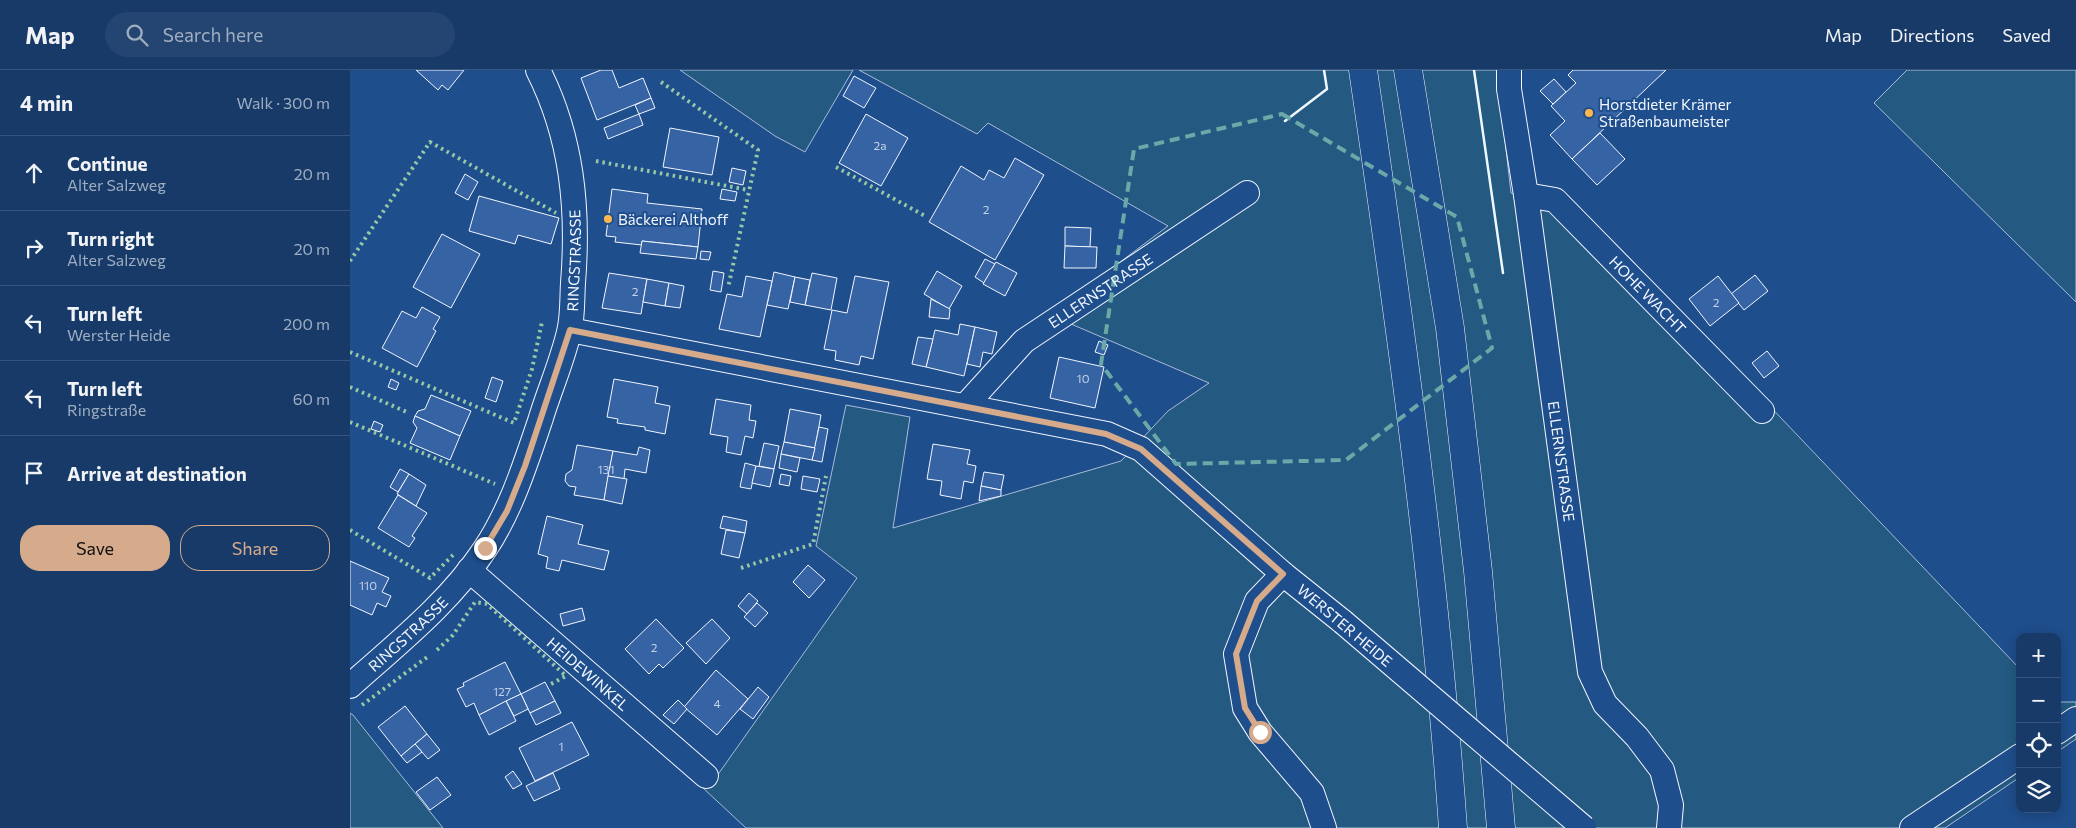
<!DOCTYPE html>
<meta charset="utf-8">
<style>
body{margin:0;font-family:Commissioner,sans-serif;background:#244571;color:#f1f3f6}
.controls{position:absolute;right:15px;bottom:15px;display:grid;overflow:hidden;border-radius:10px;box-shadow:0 2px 12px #0003}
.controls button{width:45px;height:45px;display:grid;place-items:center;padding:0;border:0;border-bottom:1px solid #36547d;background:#173a69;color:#f1f3f6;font:25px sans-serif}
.stop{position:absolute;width:15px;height:15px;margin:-11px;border:4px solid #d6ab8b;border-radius:50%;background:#fff}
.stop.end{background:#d6ab8b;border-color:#fff;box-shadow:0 1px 5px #0008}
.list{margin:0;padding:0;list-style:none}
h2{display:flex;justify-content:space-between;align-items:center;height:65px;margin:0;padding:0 20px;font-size:21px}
h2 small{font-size:16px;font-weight:400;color:#9eadc0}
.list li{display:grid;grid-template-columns:32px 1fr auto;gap:15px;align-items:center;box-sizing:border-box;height:75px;padding:0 20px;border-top:1px solid #36547d}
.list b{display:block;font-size:19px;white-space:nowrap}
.list p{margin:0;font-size:16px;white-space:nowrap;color:#9eadc0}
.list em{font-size:16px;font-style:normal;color:#9eadc0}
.actions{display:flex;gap:10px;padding:15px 20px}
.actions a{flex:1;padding:11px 0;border:1px solid #d6ab8b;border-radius:20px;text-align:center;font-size:18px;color:#d6ab8b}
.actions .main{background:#d6ab8b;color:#111}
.icon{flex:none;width:28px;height:28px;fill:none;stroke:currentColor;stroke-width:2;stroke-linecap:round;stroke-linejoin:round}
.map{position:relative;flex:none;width:1726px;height:758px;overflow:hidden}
header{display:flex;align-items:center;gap:30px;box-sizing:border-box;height:70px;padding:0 25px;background:#173a69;border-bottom:1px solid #36547d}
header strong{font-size:24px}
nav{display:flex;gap:28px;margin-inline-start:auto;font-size:18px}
.search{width:350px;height:45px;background:#244571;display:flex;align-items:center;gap:12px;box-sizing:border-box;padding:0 18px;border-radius:28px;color:#9eadc0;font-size:19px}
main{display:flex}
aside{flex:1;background:#173a69}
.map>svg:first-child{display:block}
.green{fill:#245a82;stroke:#a8bbd7}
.building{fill:#3563a3;stroke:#f2f6ff}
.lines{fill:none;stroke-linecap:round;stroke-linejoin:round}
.street-casing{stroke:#f2f6ff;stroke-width:26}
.highway-casing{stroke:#f2f6ff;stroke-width:29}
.street{stroke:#1f4e8c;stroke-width:24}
.highway{stroke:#1f4e8c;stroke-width:28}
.street-bridge-casing{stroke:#f2f6ff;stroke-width:26;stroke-linecap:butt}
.street-bridge{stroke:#1f4e8c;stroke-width:24}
.hedge{stroke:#97c8a6;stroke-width:4;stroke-dasharray:2.5 4;stroke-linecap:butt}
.wall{stroke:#f2f6ff;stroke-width:2.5}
.route{stroke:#d6ab8b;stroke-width:6}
.marked{fill:none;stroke:#6aa9a8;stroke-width:4;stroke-dasharray:10 6;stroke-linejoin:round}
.poi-dot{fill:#ffb74d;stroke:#1f4e8c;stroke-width:2}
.labels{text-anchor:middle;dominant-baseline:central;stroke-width:4;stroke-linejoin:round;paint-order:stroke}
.number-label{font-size:12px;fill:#c3d1e8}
.poi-label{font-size:15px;fill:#f2f6ff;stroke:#1f4e8c;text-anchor:start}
.street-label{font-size:15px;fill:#f2f6ff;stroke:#1f4e8c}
</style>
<header>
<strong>Map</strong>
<div class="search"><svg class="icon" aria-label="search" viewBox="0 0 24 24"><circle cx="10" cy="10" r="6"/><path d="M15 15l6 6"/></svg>Search here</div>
<nav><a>Map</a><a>Directions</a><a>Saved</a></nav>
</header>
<main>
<aside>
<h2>4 min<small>Walk · 300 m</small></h2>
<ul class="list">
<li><svg class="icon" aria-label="ahead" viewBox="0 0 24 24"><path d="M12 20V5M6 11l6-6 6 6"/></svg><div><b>Continue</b><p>Alter Salzweg</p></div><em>20 m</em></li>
<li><svg class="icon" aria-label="right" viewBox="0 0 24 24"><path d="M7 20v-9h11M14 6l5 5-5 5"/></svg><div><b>Turn right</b><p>Alter Salzweg</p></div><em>20 m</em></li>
<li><svg class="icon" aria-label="left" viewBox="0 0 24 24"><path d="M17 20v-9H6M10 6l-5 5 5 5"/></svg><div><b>Turn left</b><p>Werster Heide</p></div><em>200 m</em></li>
<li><svg class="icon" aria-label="left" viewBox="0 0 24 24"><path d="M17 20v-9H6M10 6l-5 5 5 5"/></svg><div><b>Turn left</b><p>Ringstraße</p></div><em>60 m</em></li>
<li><svg class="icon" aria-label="arrive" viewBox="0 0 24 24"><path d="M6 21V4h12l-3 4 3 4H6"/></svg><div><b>Arrive at destination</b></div></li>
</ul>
<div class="actions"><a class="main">Save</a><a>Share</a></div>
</aside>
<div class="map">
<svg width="1726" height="758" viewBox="0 0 1726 758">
<rect width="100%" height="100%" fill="#1f4e8c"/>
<!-- green -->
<g class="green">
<path d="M330,0H503L455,82L425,66Z"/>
<path d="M509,0H1147L1161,123L1250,165L1411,327L1670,599V707L1595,758H396L353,718L369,703L507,508L466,476L496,335L560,347L543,458L771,391L818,341L859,313L700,245L818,156L638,53L627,64Z"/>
<path d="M1557,0H1726V232L1524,33Z"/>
<path d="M1707,632H1726V669L1707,682Z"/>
<path d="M0,643L3,645L93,758H0Z"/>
</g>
<!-- building -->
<g class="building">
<path d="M66,0H114L98,20L92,15L88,20Z"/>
<path d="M251,0H262L269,18L293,8L301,28L247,50L231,8Z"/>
<path d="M1223,0H1316L1222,89L1200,65L1215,51L1201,36L1226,13L1218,5Z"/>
<path d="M504,6L526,18L514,38L493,26Z"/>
<path d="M1204,9L1216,22L1203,34L1190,21Z"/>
<path d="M301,28L305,38L289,44L285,35Z"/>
<path d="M289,44L293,55L258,69L254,58Z"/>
<path d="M516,44L558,68L531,116L489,93Z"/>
<path d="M320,58L369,67L362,105L313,97Z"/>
<path d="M1250,63L1275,89L1247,115L1222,89Z"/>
<path d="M665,88L694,105L645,190L579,152L611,96L634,110L639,100L654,108Z"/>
<path d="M382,98L396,101L393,115L379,112Z"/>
<path d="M115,104L128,112L118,130L105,123Z"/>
<path d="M262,119L298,124L297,133L352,139L348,177L292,171V175L265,172L266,167L256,166Z"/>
<path d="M372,119L387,122L385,131L370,129Z"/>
<path d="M129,126L209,148L201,174L168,165L165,174L119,161Z"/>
<path d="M715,157L741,158L740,177L715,176Z"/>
<path d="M92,164L130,184L101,238L63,217Z"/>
<path d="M292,171L348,177L346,189L290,183Z"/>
<path d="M715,176L747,177L746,198H714Z"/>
<path d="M351,181L361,182L359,190L350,189Z"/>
<path d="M635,189L645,194L634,213L625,207Z"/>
<path d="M646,192L667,203L655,226L633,214Z"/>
<path d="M363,201L374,203L371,222L360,220Z"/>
<path d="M587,201L612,216L599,239L574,224Z"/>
<path d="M424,202L445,207L438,239L417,235Z"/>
<path d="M259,203L297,209L291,244L252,238Z"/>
<path d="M462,203L487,208L481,240L455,235Z"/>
<path d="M1405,205L1418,221L1394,240L1381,224Z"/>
<path d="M396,206L422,211L410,267L369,259L377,224L392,227Z"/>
<path d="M505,206L539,212L523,289L511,286L509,295L485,290L486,281L474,279L482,240L497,243Z"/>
<path d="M1368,206L1389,233L1360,256L1339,229Z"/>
<path d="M445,207L460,210L455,235L440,232Z"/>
<path d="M297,209L319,213L315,236L293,232Z"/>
<path d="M319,213L334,216L330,238L315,236Z"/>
<path d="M581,229L600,239L599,249L579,247Z"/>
<path d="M72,237L90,247L83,259L86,261L67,297L32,278L52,241L66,248Z"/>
<path d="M610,254L625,257L614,306L576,297L585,260L608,265Z"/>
<path d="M625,257L647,262L642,284L633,282L630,297L617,294Z"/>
<path d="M568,267L583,269L576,297L562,294Z"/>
<path d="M749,271L758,275L754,285L745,282Z"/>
<path d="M1417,281L1429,296L1414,308L1402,293Z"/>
<path d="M709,287L754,297L745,338L700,328Z"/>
<path d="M142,307L153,311L146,332L135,328Z"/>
<path d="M41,309L49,313L46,320L38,317Z"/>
<path d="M264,309L308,317L305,333L320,336L315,364L295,360V357L267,353L268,349L257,347Z"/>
<path d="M81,325L121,341L110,366L65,346L68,341L75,339Z"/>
<path d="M366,329L401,335L399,350L406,351L403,368L395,366L391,385L376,382L378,367L360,364Z"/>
<path d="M440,339L471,345L465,378L434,372Z"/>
<path d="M65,346L110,366L100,390L60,373L67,358L63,352Z"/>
<path d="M24,351L33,355L30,362L21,359Z"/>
<path d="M469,357L478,359L472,392L462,390Z"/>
<path d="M434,372L465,378L462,390L431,384Z"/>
<path d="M414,373L429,376L424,399L409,396Z"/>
<path d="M583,374L620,380L617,394L626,396L623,413L614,411L611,429L590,425L592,411L577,409Z"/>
<path d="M227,375L263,381L254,430L224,425L226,417L219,416L215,411L216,404L222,400Z"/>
<path d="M289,377L300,380L296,403L275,399L274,409L258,406L263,381L287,385Z"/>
<path d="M431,384L450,388L447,402L429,398Z"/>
<path d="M395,393L406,396L401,419L390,417Z"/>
<path d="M406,396L424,399L420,417L402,413Z"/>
<path d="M50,399L59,404L48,422L40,417Z"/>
<path d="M634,402L654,405L651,420L631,416Z"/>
<path d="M59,404L76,415L66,436L47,424Z"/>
<path d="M431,404L441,406L439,416L429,414Z"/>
<path d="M258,406L277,409L272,434L254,430Z"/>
<path d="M453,406L470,409L467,422L451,419Z"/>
<path d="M631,416L651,420V426L629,431Z"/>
<path d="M48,425L77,443L62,466L65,468L59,477L28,458Z"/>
<path d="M197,446L233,455L228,474L259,481L254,500L212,490L209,501L196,498L198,487L188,484Z"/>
<path d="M373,446L397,451L395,463L370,458Z"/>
<path d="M376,460L395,463L389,488L371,484Z"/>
<path d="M0,491L39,508L32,522L41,526L36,537L27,533L22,545L0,535Z"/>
<path d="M458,495L475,510L459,528L443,512Z"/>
<path d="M399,523L408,531L397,544L388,536Z"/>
<path d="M407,533L418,543L405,557L394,547Z"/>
<path d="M232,538L235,550L213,556L210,544Z"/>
<path d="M306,549L334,578L313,598L309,594L299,604L275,579Z"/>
<path d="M362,549L380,568L356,594L336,573Z"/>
<path d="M155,592L171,624L129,645L124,633L116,637L107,619L114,616L113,613Z"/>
<path d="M366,600L398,629L367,665L334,637Z"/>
<path d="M195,612L205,631L180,643L171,624Z"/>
<path d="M408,617L419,627L403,649L390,639Z"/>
<path d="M171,624L178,639L164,646L156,631Z"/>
<path d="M328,630L337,639L324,654L313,645Z"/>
<path d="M156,631L166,651L139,665L129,645Z"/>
<path d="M205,631L211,643L186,655L180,643Z"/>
<path d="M55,636L77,664L51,686L28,657Z"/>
<path d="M222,652L239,685L185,711L169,678Z"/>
<path d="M77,664L90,680L78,689L65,674Z"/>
<path d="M65,674L72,682L57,693L51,686Z"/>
<path d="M163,701L172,714L163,719L155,707Z"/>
<path d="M203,703L210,719L184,731L176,716Z"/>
<path d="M87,707L101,725L80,740L66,722Z"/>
</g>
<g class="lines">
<!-- street casing -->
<g class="street-casing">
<g id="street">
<path id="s1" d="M1159,0V19L1176,125L1240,602L1255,634L1287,667L1312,700L1321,735L1319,758"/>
<path id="s2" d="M1176,125L1205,130L1412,341"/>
<path d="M220,260L757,364L791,379L933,504L993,552"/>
<path id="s3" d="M616,335L674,271L897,123"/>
<path id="s4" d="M119,500L356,706"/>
<path d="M933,504L907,531L886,584L895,638L910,662L962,723L974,758"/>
<path id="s5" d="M0,616C47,574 100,532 135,479C161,440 175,395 190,351C199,321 212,292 219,262C223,246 222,228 223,213C229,138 222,67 188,0"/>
<path d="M1707,662L1726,649"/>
<path d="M1562,758L1670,686"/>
</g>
</g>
<!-- highway casing -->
<g class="highway-casing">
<g id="highway">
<path d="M1013,0C1050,252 1085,504 1103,758"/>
<path d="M1058,0L1100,258L1128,501L1151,758"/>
</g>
</g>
<!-- street -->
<use href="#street" class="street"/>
<!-- highway -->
<use href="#highway" class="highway"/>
<!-- street-bridge casing -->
<g class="street-bridge-casing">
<path id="street-bridge" d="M993,552L1234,758"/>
</g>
<!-- street-bridge -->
<use href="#street-bridge" class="street-bridge"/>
<!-- hedge -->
<g class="hedge">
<path d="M311,12L408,80L378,218"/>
<path d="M246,91L398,120"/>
<path d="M486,97L577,147"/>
<path d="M0,191L80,72L206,143"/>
<path d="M0,282L164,353L182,299L192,252"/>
<path d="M0,317L59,343"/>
<path d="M0,352L145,414"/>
<path d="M0,460L80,508L103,485"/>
<path d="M391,498L463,474L476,406"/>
<path d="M87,580L103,565L125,532L137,534L216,606L199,615"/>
<path d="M12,635L80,585"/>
</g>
<!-- wall -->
<g class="wall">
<path d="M1124,0L1153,203"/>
<path d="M935,51L977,19L974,0"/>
</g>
</g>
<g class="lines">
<!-- route -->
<path class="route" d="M135,478L157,441L175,396L220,260L756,364L791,379L933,504L907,531L886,584L895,638L910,662"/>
</g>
<!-- marked area -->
<path class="marked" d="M932,44L1107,147L1142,278L996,390L826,394L751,294L784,79Z"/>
<!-- markers -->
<g class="poi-dot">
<circle cx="1239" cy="43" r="5"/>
<circle cx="258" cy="149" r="5"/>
</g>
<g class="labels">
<!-- number labels -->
<g class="number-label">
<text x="530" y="75">2a</text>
<text x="636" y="139">2</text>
<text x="285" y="221">2</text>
<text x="1366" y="232">2</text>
<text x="733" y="308">10</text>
<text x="256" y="399">131</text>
<text x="18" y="515">110</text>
<text x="304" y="577">2</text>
<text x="152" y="621">127</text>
<text x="367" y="633">4</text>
<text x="211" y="676">1</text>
</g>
<!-- poi labels -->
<g class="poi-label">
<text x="1249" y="34">Horstdieter Krämer<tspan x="1249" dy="17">Straßenbaumeister</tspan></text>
<text x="268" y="149">Bäckerei Althoff</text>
</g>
<!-- street labels -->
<g class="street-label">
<text stroke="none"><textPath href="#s5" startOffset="498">RINGSTRASSE</textPath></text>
<text stroke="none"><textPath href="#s3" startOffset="178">ELLERNSTRASSE</textPath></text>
<text stroke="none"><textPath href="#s2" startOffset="162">HOHE WACHT</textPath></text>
<text stroke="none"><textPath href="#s1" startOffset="395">ELLERNSTRASSE</textPath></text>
<text transform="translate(995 555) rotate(40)">WERSTER HEIDE</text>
<text stroke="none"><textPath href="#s5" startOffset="78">RINGSTRASSE</textPath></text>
<text stroke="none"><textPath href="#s4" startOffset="158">HEIDEWINKEL</textPath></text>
</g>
</g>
</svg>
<div class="controls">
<button>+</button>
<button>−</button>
<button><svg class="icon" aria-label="locate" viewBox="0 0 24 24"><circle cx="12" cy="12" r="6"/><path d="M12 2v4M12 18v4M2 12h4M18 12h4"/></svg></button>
<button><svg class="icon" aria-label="layers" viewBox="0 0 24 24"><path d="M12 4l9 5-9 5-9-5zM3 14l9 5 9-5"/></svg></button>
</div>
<div class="stop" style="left:910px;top:662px"></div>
<div class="stop end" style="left:135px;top:478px"></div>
</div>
</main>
